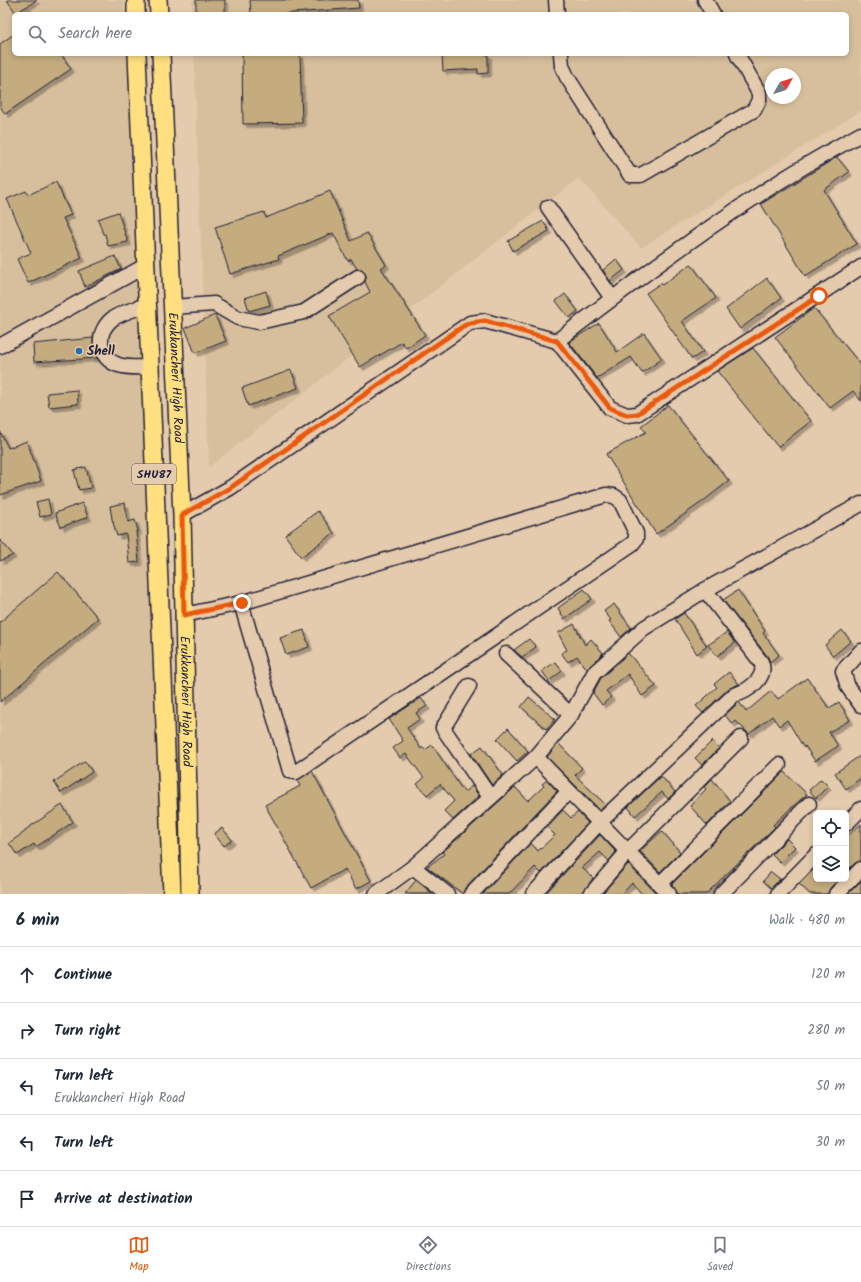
<!DOCTYPE html>
<meta charset="utf-8">
<style>
body{margin:0;font-family:Kalam,sans-serif;background:#f6f6f7;color:#1f2937}
.controls{position:absolute;right:12px;bottom:12px;display:grid;overflow:hidden;border-radius:6px;box-shadow:0 2px 6px #0003}
.controls button{width:36px;height:36px;display:grid;place-items:center;padding:0;border:0;border-bottom:1px solid #e0e1e3;background:#fff;color:#1f2937;font:20px sans-serif}
.compass{position:absolute;left:765px;top:68px;width:36px;height:36px;border-radius:50%;background:#fff;box-shadow:0 2px 6px #0003;rotate:51deg}
.stop{position:absolute;width:12px;height:12px;margin:-9px;border:3px solid #ea580c;border-radius:50%;background:#fff}
.stop.end{background:#ea580c;border-color:#fff;box-shadow:0 1px 4px #0008}
.list{margin:0;padding:0;list-style:none}
h2{display:flex;justify-content:space-between;align-items:center;height:52px;margin:0;padding:0 16px;font-size:17px}
h2 small{font-size:13px;font-weight:400;color:#747a83}
.list li{display:grid;grid-template-columns:26px 1fr auto;gap:12px;align-items:center;box-sizing:border-box;height:56px;padding:0 16px;border-top:1px solid #e0e1e3}
.list b{display:block;font-size:15px;white-space:nowrap}
.list p{margin:0;font-size:13px;white-space:nowrap;color:#747a83}
.list em{font-size:13px;font-style:normal;color:#747a83}
.icon{flex:none;width:22px;height:22px;fill:none;stroke:currentColor;stroke-width:2;stroke-linecap:round;stroke-linejoin:round}
.map{position:relative;flex:none;width:861px;height:894px;overflow:hidden}
.search{position:absolute;background:#fff;box-shadow:0 2px 6px #0003;left:12px;right:12px;top:12px;height:44px;display:flex;align-items:center;gap:10px;box-sizing:border-box;padding:0 14px;border-radius:6px;color:#747a83;font-size:15px}
.sheet{height:332px;background:#fff}
nav{display:flex;justify-content:space-around;align-items:center;box-sizing:border-box;height:56px;border-top:1px solid #e0e1e3;background:#fff;font-size:11px;color:#747a83}
nav a{display:grid;justify-items:center;gap:2px}
nav .on{color:#ea580c}
.map>svg:first-child{display:block}
.built{fill:#d7bf9d;fill-rule:evenodd}
.building{fill:#c4ac7f;stroke:#22223b;filter:url(#shadow)}
.lines{fill:none;stroke-linecap:round;stroke-linejoin:round}
.minor-casing{stroke:#22223b;stroke-width:17}
.major-casing{stroke:#22223b;stroke-width:20}
.minor{stroke:#e5cbad;stroke-width:14}
.major{stroke:#ffdf80;stroke-width:17}
.route{stroke:#ea580c;stroke-width:5}
.poi-dot{fill:#1f6fb2;stroke:#e5cbad;stroke-width:1.5}
.labels{text-anchor:middle;dominant-baseline:central;stroke-width:3;stroke-linejoin:round;paint-order:stroke}
.shield{fill:#e5cbad;stroke:#5c555d;stroke-width:1}
.shield-label{font-size:12px;font-weight:bold;fill:#22223b}
.poi-label{font-size:13px;font-weight:bold;fill:#22223b;stroke:#e5cbad;text-anchor:start}
.street-label{font-size:13px;fill:#22223b;stroke:#e5cbad}
</style>
<div class="map">
<svg width="861" height="894" viewBox="0 0 861 894">
<defs>
<filter id="shadow"><feDropShadow dx="3.5" dy="3.5" stdDeviation="0" flood-color="#0004"/></filter>
</defs>
<rect width="100%" height="100%" fill="#e5cbad"/>
<filter id="ink" filterUnits="userSpaceOnUse"><feTurbulence type="fractalNoise" baseFrequency=".025" numOctaves="2"/><feDisplacementMap in="SourceGraphic" scale="8" xChannelSelector="R" yChannelSelector="G"/><feConvolveMatrix kernelMatrix="1 2 1 2 8 2 1 2 1" color-interpolation-filters="sRGB"/></filter>
<g filter="url(#ink)">
<!-- built -->
<g class="built">
<path d="M0,0H124L125,14H14V54H127L171,887L157,894H0Z"/>
<path d="M192,0H858L861,8V111L641,248L579,178L209,467L194,54H847V14H192ZM771,74H795V98H771Z"/>
<path d="M410,881L422,894H393Z"/>
</g>
<!-- building -->
<g class="building">
<path d="M7,0H37L16,13Z"/>
<rect x="196" y="0" width="29" height="14"/>
<path d="M250,0H358L359,8L279,14H251Z"/>
<path d="M14,34V54H61L71,69L5,114L0,106V44Z"/>
<path d="M242,54H300L302,123L243,124Z"/>
<path d="M442,54H488V73L478,74V69L443,71Z"/>
<path d="M837,157L849,172L824,190L857,244L805,276L761,204Z"/>
<path d="M56,182L71,215L63,218L82,258L28,283L17,259L31,253L7,199L26,191L28,195Z"/>
<path d="M330,191L351,241L367,233L386,265L381,268L425,335L406,348L402,342L360,367L329,316L370,292L365,282L366,277L365,273L362,269H357L351,259L348,261L333,233L278,256L279,259L230,274L215,227L264,212L266,218Z"/>
<path d="M118,212L128,242L108,246L105,234H103L98,219Z"/>
<path d="M543,221L549,231L513,251L508,241Z"/>
<path d="M115,256L121,269L85,287L79,271Z"/>
<path d="M616,259L624,270L610,281L603,270Z"/>
<path d="M691,264L716,298L682,321L703,352L692,359L646,293L661,283L662,285Z"/>
<path d="M767,278L781,298L740,329L726,309Z"/>
<path d="M266,291L270,305L249,311L245,298Z"/>
<path d="M565,294L578,311L569,318L556,301Z"/>
<path d="M814,308L861,365V401L853,391L830,408L775,337Z"/>
<path d="M215,315L226,341L195,353L185,328Z"/>
<path d="M599,323L617,352L644,333L662,359L642,373L631,357L597,378L569,342Z"/>
<path d="M93,338L97,358L34,362L33,344Z"/>
<path d="M753,348L811,421L778,447L717,371Z"/>
<path d="M291,370L298,388L248,406L242,388Z"/>
<path d="M77,390L78,404L49,407L47,393Z"/>
<path d="M668,405L729,481L702,502L656,534L606,454L646,432L641,426Z"/>
<path d="M0,431L8,448L27,441L41,481L0,495Z"/>
<path d="M86,467L91,488L79,490L74,470Z"/>
<path d="M48,499L51,514L40,517L36,502Z"/>
<path d="M82,503L88,517L61,527L55,513Z"/>
<path d="M125,503L128,522L135,520L138,531H136L139,562L129,563L126,534L117,536L112,519L110,506Z"/>
<path d="M318,511L334,533L301,557L285,535Z"/>
<path d="M0,540L13,555L0,561Z"/>
<path d="M58,572L98,618L0,702V622Z"/>
<path d="M584,589L592,599L564,619L558,608Z"/>
<path d="M738,590L765,631L763,633L779,655L770,662L768,657L723,600Z"/>
<path d="M614,604L631,628L621,637L609,621L611,620L604,611Z"/>
<path d="M684,613L707,646L697,654L675,619Z"/>
<path d="M574,624L585,645L591,639L603,653L587,669L577,656L568,662L561,653L567,650L558,633Z"/>
<path d="M304,630L309,647L286,655L280,638Z"/>
<path d="M842,630L851,641L833,656L825,645Z"/>
<path d="M727,632L735,643L717,656L708,645Z"/>
<path d="M529,639L536,647L522,657L514,650Z"/>
<path d="M628,653L656,686L642,696L628,674L606,691L611,697L602,705L593,693L601,678Z"/>
<path d="M555,662L562,671L549,681L542,671Z"/>
<path d="M729,672L739,684L728,689L703,713L696,706L717,687L714,684Z"/>
<path d="M807,678L829,708L839,702L850,720L829,732L838,746L815,761L805,746L804,748L787,720L779,726L772,716L749,734L736,721L732,724L725,715L739,702L746,712L771,691L778,699Z"/>
<path d="M529,697L555,719L546,729L521,707Z"/>
<path d="M421,698L427,706L416,713L420,719L407,728L421,749L423,747L425,750L432,745L464,792L472,786L479,796L453,820L444,811L454,801L440,784L427,795L417,784L424,778L406,754L400,758L393,748L403,741L389,719Z"/>
<path d="M508,728L528,751L517,761L497,739Z"/>
<path d="M712,741L719,748L702,765L695,758Z"/>
<path d="M558,743L582,768L575,775L606,805L600,810L547,757Z"/>
<path d="M482,746L503,775L492,785L471,754Z"/>
<path d="M861,755V778L846,789L835,773Z"/>
<path d="M85,761L92,772L61,793L54,782Z"/>
<path d="M312,771L371,881L356,889L345,869L311,888L265,805L300,786L297,780Z"/>
<path d="M784,772L807,794L789,810L773,825L775,827L706,894H677L672,884Z"/>
<path d="M661,776L675,792L668,799L662,792L635,816L628,807Z"/>
<path d="M712,779L730,801L707,825L690,806L706,789L704,787Z"/>
<path d="M821,779L828,786L816,798L809,790Z"/>
<path d="M547,780L557,791L465,888L463,894L427,867L444,854L442,852L446,849L513,789L516,788L528,801L544,786L542,784Z"/>
<path d="M62,805L73,822L36,847L34,844L17,855L9,843L26,831L25,830Z"/>
<path d="M563,810L571,818L578,812L588,823L541,873L535,867L509,894H483L531,843L538,851L555,835L547,827Z"/>
<path d="M861,824V861L855,863L846,872V837Z"/>
<path d="M222,828L232,840L224,846L214,834Z"/>
<path d="M662,831L680,852L660,872L640,851Z"/>
<path d="M600,835L616,852L609,861L600,852L582,868L593,878L583,893L545,894Z"/>
<path d="M787,839L795,847L780,862L772,854Z"/>
<path d="M628,864L657,894H642L632,883L622,894H602Z"/>
<path d="M816,867V879H839L830,888L828,894H810L799,884Z"/>
<path d="M771,872L780,879L771,888L763,881Z"/>
<path d="M416,880L433,894H405Z"/>
<path d="M861,881V894H848Z"/>
</g>
<g class="lines">
<!-- minor casing -->
<g class="minor-casing">
<g id="minor">
<path d="M556,0L557,14"/>
<path d="M705,0L713,14"/>
<path d="M561,54L562,66L567,77L630,175H641L754,110L759,100V93L737,54"/>
<path d="M548,207L612,298"/>
<path d="M146,305C136,309 122,312 112,319C105,325 100,334 101,343C104,369 129,368 149,367"/>
<path d="M172,307L214,304L238,318L259,322L304,312L358,277"/>
<path d="M557,341L610,408L627,415L637,414L861,267"/>
<path d="M0,346L145,266"/>
<path d="M182,515L230,488L470,323L485,321L557,341C654,266 753,192 861,134"/>
<path d="M184,615L241,603L606,495L614,496L620,500L636,533V539L632,544L296,772L290,771L241,603"/>
<path d="M861,651L843,671L848,687L861,705"/>
<path d="M506,654L571,715"/>
<path d="M469,686L443,728L490,797"/>
<path d="M536,757L669,894"/>
<path d="M846,824L861,809"/>
<path d="M660,884L779,765"/>
<path d="M376,894L413,867"/>
<path d="M447,894L413,867L536,757L571,715L594,673L644,628L705,590L861,504"/>
<path d="M471,894L569,791"/>
<path d="M533,894L600,822L734,695C747,692 768,678 761,662L705,590"/>
<path d="M591,894L628,851L741,738"/>
<path d="M721,894L809,804"/>
<path d="M778,894L816,855"/>
<path d="M836,894L861,869"/>
</g>
</g>
<!-- major casing -->
<g class="major-casing">
<g id="major">
<path d="M136,0V14"/>
<path d="M158,0L159,14"/>
<path d="M137,54C147,334 162,614 172,894"/>
<path id="s1" d="M161,54L182,515L190,894"/>
</g>
</g>
<!-- minor -->
<use href="#minor" class="minor"/>
<!-- major -->
<use href="#major" class="major"/>
</g>
</g>
<g class="lines" filter="url(#ink)">
<!-- route -->
<path class="route" d="M242,603L184,615L182,515L230,488L462,327L470,323L485,321L557,341L610,408L627,415L637,414L819,296"/>
</g>
<!-- markers -->
<circle class="poi-dot" cx="79" cy="351" r="4"/>
<g class="labels">
<!-- shield labels -->
<rect class="shield" x="132" y="464" width="44" height="20" rx="3"/>
<g class="shield-label">
<text x="154" y="474">SHU87</text>
</g>
<!-- poi labels -->
<g class="poi-label">
<text x="87" y="351">Shell</text>
</g>
<!-- street labels -->
<g class="street-label">
<text stroke="none"><textPath href="#s1" startOffset="324">Erukkancheri High Road</textPath></text>
<text stroke="none"><textPath href="#s1" startOffset="648">Erukkancheri High Road</textPath></text>
</g>
</g>
</svg>
<div class="controls">
<button><svg class="icon" aria-label="locate" viewBox="0 0 24 24"><circle cx="12" cy="12" r="6"/><path d="M12 2v4M12 18v4M2 12h4M18 12h4"/></svg></button>
<button><svg class="icon" aria-label="layers" viewBox="0 0 24 24"><path d="M12 4l9 5-9 5-9-5zM3 14l9 5 9-5"/></svg></button>
</div>
<svg class="compass" viewBox="-18 -18 36 36"><path d="M0-13l5 13h-10z" fill="#e53935"/><path d="M0 13l5-13h-10z" fill="#747a83"/></svg>
<div class="stop" style="left:819px;top:296px"></div>
<div class="stop end" style="left:242px;top:603px"></div>
<div class="search"><svg class="icon" aria-label="search" viewBox="0 0 24 24"><circle cx="10" cy="10" r="6"/><path d="M15 15l6 6"/></svg>Search here</div>
</div>
<section class="sheet">
<h2>6 min<small>Walk · 480 m</small></h2>
<ul class="list">
<li><svg class="icon" aria-label="ahead" viewBox="0 0 24 24"><path d="M12 20V5M6 11l6-6 6 6"/></svg><div><b>Continue</b></div><em>120 m</em></li>
<li><svg class="icon" aria-label="right" viewBox="0 0 24 24"><path d="M7 20v-9h11M14 6l5 5-5 5"/></svg><div><b>Turn right</b></div><em>280 m</em></li>
<li><svg class="icon" aria-label="left" viewBox="0 0 24 24"><path d="M17 20v-9H6M10 6l-5 5 5 5"/></svg><div><b>Turn left</b><p>Erukkancheri High Road</p></div><em>50 m</em></li>
<li><svg class="icon" aria-label="left" viewBox="0 0 24 24"><path d="M17 20v-9H6M10 6l-5 5 5 5"/></svg><div><b>Turn left</b></div><em>30 m</em></li>
<li><svg class="icon" aria-label="arrive" viewBox="0 0 24 24"><path d="M6 21V4h12l-3 4 3 4H6"/></svg><div><b>Arrive at destination</b></div></li>
</ul>
</section>
<nav>
<a class="on"><svg class="icon" aria-label="map" viewBox="0 0 24 24"><path d="M3 6l6-2 6 2 6-2v14l-6 2-6-2-6 2zM9 4v14M15 6v14"/></svg>Map</a>
<a><svg class="icon" aria-label="directions" viewBox="0 0 24 24"><path d="M12 3l9 9-9 9-9-9zM9 14v-3h6M13 9l2 2-2 2"/></svg>Directions</a>
<a><svg class="icon" aria-label="saved" viewBox="0 0 24 24"><path d="M7 4h10v16l-5-4-5 4z"/></svg>Saved</a>
</nav>
